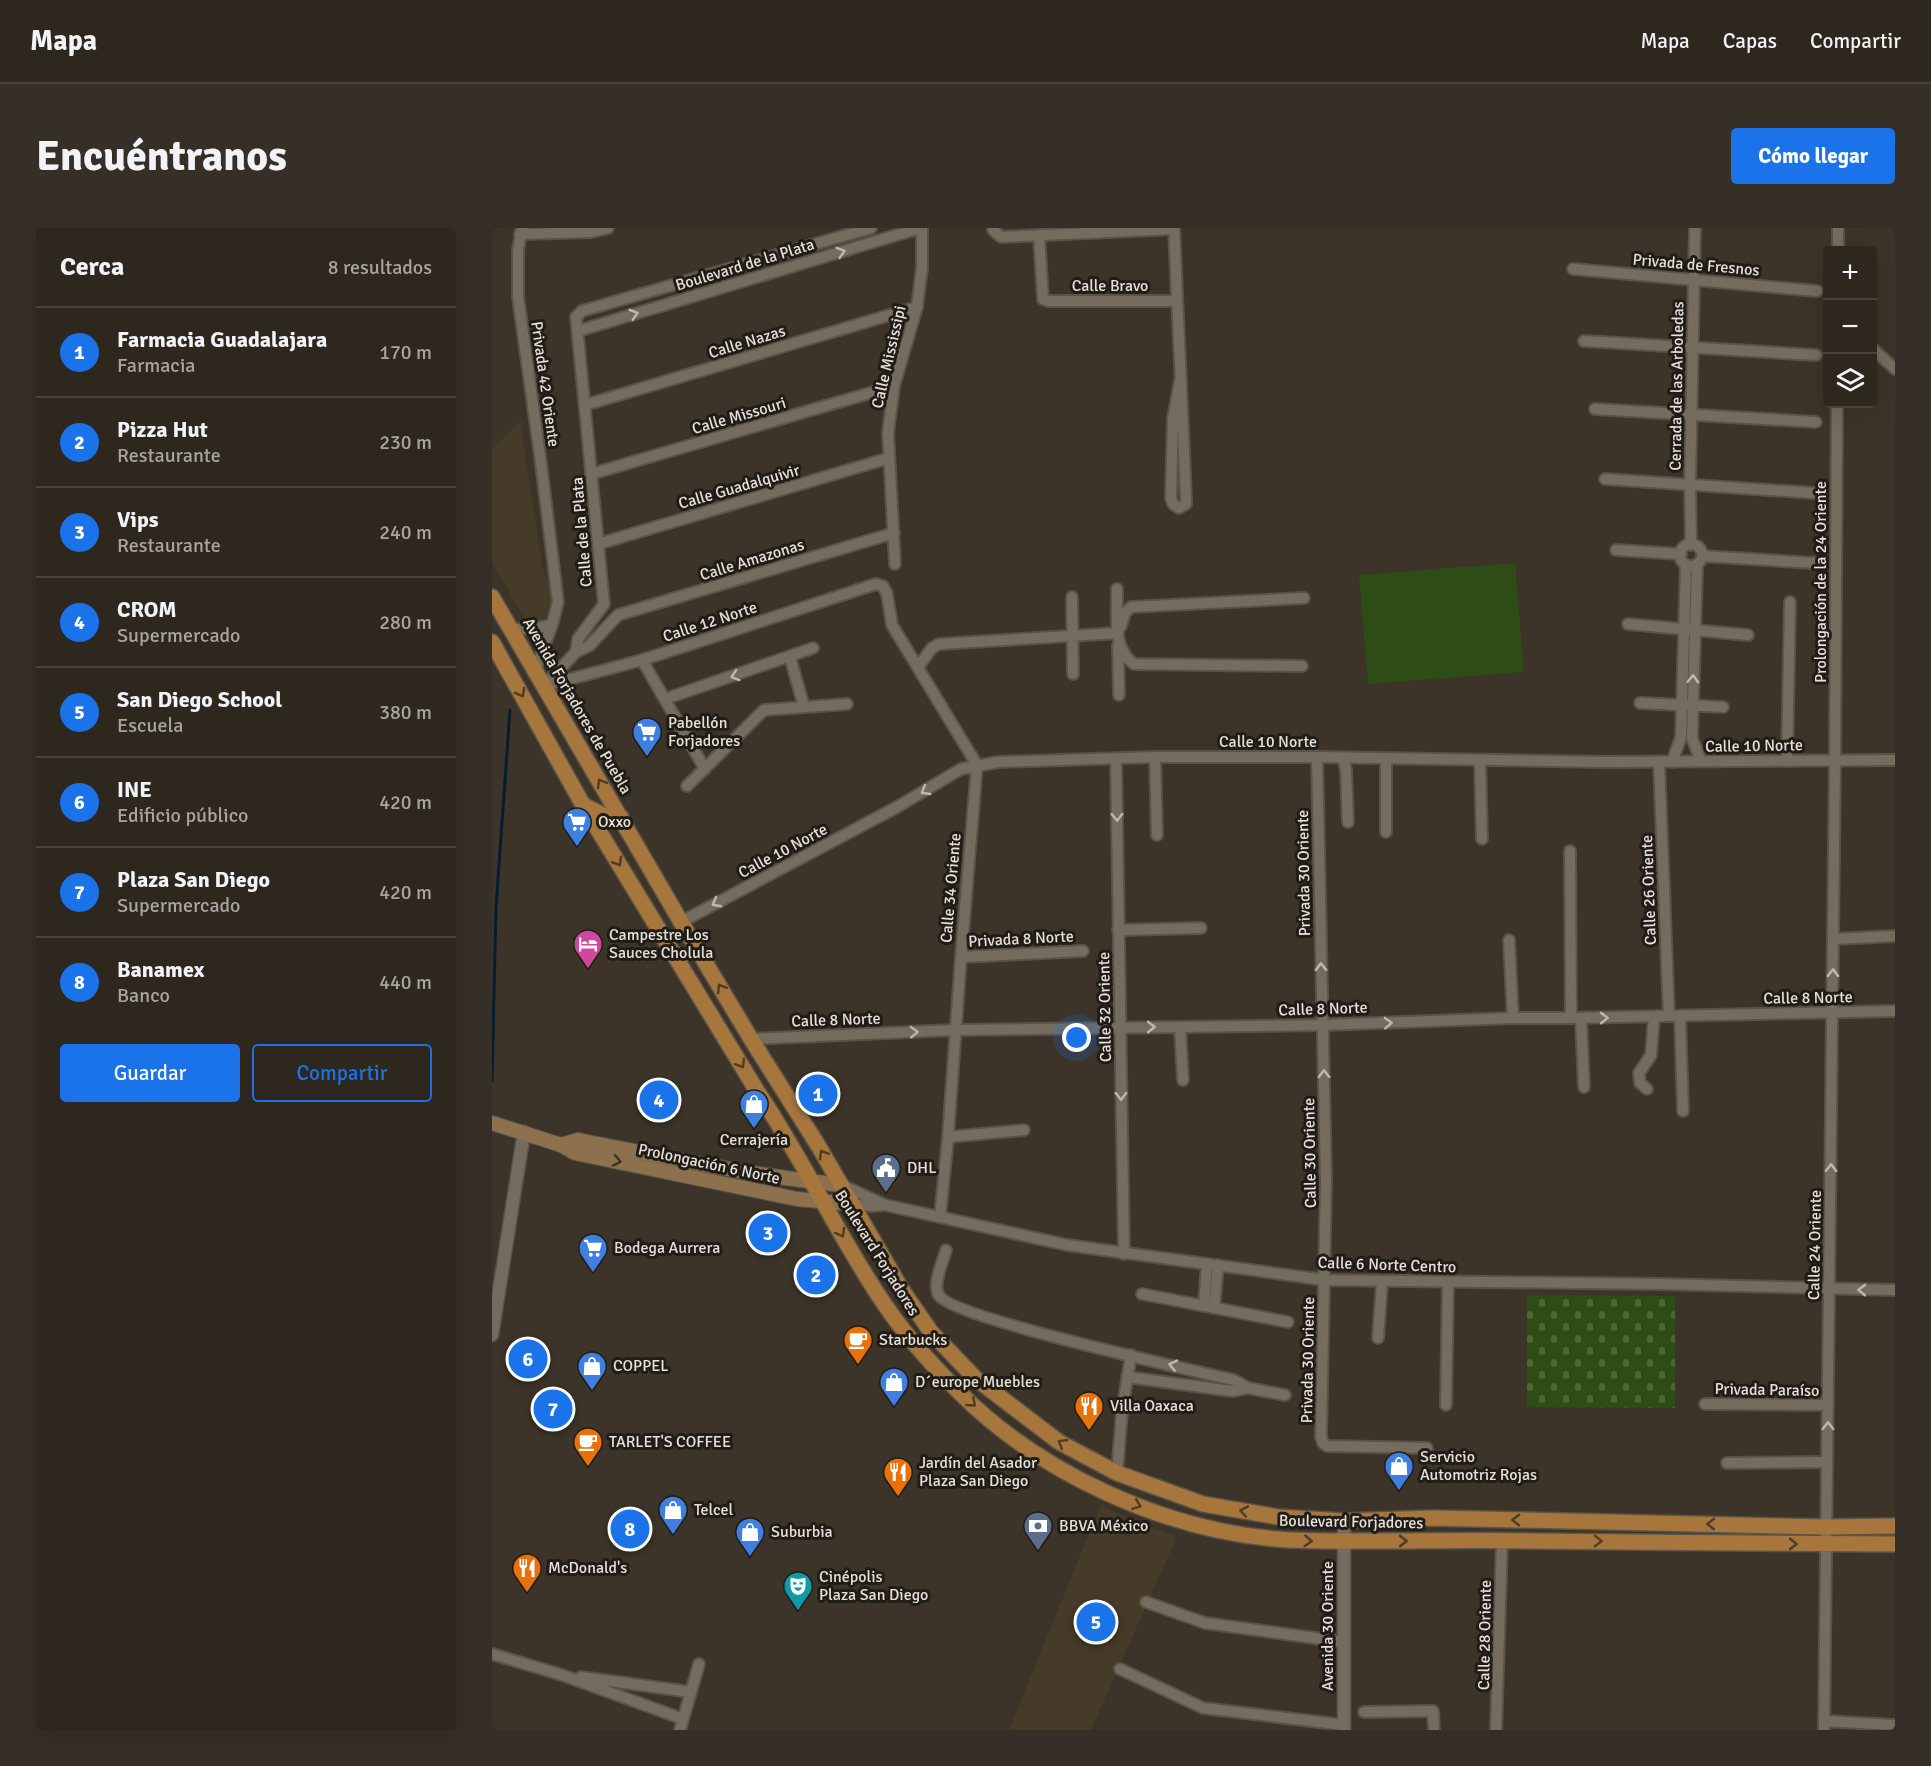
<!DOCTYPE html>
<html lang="es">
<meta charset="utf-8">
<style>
body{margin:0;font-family:Signika,sans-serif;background:#352f27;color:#f1f3f6}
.controls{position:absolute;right:18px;top:18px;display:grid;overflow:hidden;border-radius:6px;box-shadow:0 6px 24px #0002}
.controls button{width:54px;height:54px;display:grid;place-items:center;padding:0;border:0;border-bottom:2px solid #48443c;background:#2d271e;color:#f1f3f6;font:30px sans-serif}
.you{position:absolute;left:585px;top:810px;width:21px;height:21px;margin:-15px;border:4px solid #fff;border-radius:50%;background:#1a73e8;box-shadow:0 0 0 9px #1a73e833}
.badge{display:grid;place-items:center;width:39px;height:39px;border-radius:50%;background:#1a73e8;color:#fff;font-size:20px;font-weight:700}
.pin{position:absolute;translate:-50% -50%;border:3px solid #fff;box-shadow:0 2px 6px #0006}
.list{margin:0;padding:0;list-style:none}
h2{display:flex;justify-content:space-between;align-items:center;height:78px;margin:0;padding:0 24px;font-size:26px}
h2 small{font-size:20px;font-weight:400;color:#a7a5a4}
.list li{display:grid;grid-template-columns:39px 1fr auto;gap:18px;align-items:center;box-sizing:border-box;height:90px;padding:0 24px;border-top:2px solid #48443c}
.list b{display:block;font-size:22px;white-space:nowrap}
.list p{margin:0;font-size:20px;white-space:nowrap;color:#a7a5a4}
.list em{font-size:20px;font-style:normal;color:#a7a5a4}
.actions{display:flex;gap:12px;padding:18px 24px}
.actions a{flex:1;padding:14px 0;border:2px solid #1a73e8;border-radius:6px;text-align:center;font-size:21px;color:#1a73e8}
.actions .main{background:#1a73e8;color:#fff}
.icon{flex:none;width:33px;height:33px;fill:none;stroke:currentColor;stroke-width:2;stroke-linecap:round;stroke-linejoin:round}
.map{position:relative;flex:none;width:1403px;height:1502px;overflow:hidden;border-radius:6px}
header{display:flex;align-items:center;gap:36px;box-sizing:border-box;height:84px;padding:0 30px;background:#2d271e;border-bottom:2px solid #48443c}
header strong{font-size:28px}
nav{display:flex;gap:33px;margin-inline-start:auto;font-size:21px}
.intro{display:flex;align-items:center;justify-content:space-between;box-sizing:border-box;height:144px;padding:0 36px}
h1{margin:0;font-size:42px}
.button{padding:15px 27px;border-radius:6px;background:#1a73e8;color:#fff;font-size:21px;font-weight:700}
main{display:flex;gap:36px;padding:0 36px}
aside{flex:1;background:#2d271e;border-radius:6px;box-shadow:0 6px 24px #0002}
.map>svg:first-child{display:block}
.built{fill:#463b29}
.grass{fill:#2e4c15}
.cemetery{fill:url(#cemetery-stones)}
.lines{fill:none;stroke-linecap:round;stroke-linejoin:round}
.stream{stroke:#051d32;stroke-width:3}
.minor-casing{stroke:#595348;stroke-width:14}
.tertiary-casing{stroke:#595348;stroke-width:15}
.secondary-casing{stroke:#595348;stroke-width:16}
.primary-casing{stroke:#595348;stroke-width:18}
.minor{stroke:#746c5e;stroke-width:10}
.tertiary{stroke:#746c5e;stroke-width:12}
.secondary{stroke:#8d714e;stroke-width:14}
.primary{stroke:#a6763d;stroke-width:15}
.oneway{stroke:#bdb8ae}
.oneway2{stroke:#4f3c24}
.oneway3{stroke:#3b3225}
.labels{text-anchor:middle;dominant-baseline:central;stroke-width:6;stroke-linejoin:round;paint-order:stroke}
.street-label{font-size:16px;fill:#e5e1d9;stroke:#201d17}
.poi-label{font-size:16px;fill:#e5e1d9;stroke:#201d17;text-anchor:start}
</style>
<header>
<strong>Mapa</strong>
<nav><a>Mapa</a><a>Capas</a><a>Compartir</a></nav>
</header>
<div class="intro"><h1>Encuéntranos</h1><a class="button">Cómo llegar</a></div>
<main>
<aside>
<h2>Cerca<small>8 resultados</small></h2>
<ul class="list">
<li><span class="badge">1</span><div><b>Farmacia Guadalajara</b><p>Farmacia</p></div><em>170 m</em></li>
<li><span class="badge">2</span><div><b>Pizza Hut</b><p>Restaurante</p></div><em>230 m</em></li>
<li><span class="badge">3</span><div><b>Vips</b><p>Restaurante</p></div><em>240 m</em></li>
<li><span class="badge">4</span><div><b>CROM</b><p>Supermercado</p></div><em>280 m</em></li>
<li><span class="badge">5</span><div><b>San Diego School</b><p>Escuela</p></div><em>380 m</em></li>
<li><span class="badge">6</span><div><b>INE</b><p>Edificio público</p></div><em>420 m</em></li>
<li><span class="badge">7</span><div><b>Plaza San Diego</b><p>Supermercado</p></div><em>420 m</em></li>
<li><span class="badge">8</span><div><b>Banamex</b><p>Banco</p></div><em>440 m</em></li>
</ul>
<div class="actions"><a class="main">Guardar</a><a>Compartir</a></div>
</aside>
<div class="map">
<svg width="1403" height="1502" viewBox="0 0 1403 1502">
<defs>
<pattern id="cemetery-stones" width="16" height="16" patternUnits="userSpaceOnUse" patternTransform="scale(1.5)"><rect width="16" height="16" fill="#2e4c15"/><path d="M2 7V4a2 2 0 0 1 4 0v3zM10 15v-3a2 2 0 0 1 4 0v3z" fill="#4c6636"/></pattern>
</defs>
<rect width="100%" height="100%" fill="#3c3428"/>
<!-- built -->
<g class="built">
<path d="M28,193L51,342L61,367V374L53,389L38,399L0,335V221Z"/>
<path d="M609,1276L615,1281L685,1309L599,1502H517Z"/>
</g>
<!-- grass -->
<path class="grass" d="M1023,335L1032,444L876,456L867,347Z"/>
<!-- cemetery -->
<path class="cemetery" d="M1035,1067L1183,1068V1180L1035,1179Z"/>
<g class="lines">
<!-- stream -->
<path class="stream" d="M0,853L4,679L18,482"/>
<!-- minor casing -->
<g class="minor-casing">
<g id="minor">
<path d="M30,0L26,22V69L49,235L66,374L60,397L43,443"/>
<path d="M501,0V2L509,9L682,1"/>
<path d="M682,0L694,270V276L687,280L681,276L679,270L681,191L688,153"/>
<path d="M28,6L99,4L116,0"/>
<path d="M547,7L551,71L556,73H685"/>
<path d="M1346,22V0"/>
<path d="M1081,41L1325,63"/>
<path d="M86,103L428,0"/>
<path d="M1092,113L1324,127"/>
<path d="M1380,120L1403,141"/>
<path d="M93,177L425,79"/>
<path d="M1103,181L1324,194"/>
<path d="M99,246L402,158"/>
<path d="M1113,251L1323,265"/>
<path d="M106,316L397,230"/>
<circle cx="1199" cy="327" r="11"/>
<path d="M1199,317L1198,256L1203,0"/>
<path d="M1124,322L1189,326"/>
<path d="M1210,328L1323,335"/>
<path d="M403,336L396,205L402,158L425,79L430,40V0"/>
<path d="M1205,337L1200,510L1209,533"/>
<path d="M625,361C626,386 619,420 642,436L810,438"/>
<path d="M580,369L581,446"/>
<path d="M112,376L84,89L90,83L379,0"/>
<path d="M1136,396L1256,407"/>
<path d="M629,398L633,385L639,379L812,370"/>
<path d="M19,401H39L60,397"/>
<path d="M626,418L627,467"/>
<path d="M84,424L86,411L112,376"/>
<path d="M298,429L312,479"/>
<path d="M150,432L213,541"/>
<path d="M426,439L440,420L447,416L626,405"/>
<path d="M52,458L150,432L384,356L391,358L395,366L400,397L485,537L469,729L456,909L448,989"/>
<path d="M52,458L84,424L97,418L126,387L402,305"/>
<path d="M173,471L321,420"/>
<path d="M1148,475L1231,479"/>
<path d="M663,529L665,607"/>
<path d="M825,529L834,952L829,1209L831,1215L835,1218L935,1220"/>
<path d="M851,530L854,542L856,594"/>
<path d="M624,531L632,1026"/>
<path d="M894,531V604"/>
<path d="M988,533L990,611"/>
<path d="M1295,533L1298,374"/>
<path d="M1167,534L1177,788"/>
<path d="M1180,534L1189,509L1194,337"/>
<path d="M195,558L272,482L355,476"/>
<path d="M1078,623L1079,790"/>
<path d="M189,694L405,579L469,541L506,534L663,529H825L1114,534L1403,532"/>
<path d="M626,702L709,700"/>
<path d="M1341,711L1403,708"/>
<path d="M1017,712L1021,790"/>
<path d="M469,729L591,723"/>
<path d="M1188,788L1191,883"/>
<path d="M1089,790L1092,859"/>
<path d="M688,799L691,852"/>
<path d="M259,811L463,802L831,797L1021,790H1079L1403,783"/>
<path d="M1155,861L1148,855L1147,845L1159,827L1162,789"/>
<path d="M456,909L532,902"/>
<path d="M350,957L393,977L575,1017L833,1052L1169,1056L1403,1062"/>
<path d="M360,976L380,978L393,977"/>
<path d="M454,1022C451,1034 441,1054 446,1066C455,1089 704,1143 742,1152L756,1160L793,1167"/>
<path d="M650,1066L796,1094"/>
<path d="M712,1078L715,1036"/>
<path d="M722,1080L726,1037"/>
<path d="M886,1110L890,1054"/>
<path d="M635,1149L740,1163L756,1160"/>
<path d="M1213,1176L1336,1177"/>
<path d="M954,1177L956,1054"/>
<path d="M1235,1235L1335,1234"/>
<path d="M625,1245L630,1183L639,1127"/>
<path d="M654,1374L713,1395L852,1414"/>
<path d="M0,1426L70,1447L191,1491"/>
<path d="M628,1441L711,1480L852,1497"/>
<path d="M89,1449L199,1464"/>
<path d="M872,1484L941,1483L942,1502"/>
<path d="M1332,1493L1403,1497"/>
<path d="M188,1502L207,1436"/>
<path d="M1004,1502L1010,1312"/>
<path d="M1332,1502L1343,532L1345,176"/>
</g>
</g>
<!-- tertiary casing -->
<g class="tertiary-casing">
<g id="tertiary">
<path d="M0,1107L32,904"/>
<path d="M852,1293V1502"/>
</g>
</g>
<!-- secondary casing -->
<g class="secondary-casing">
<g id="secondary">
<path d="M0,895L69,917L83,925L305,971L360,976"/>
<path d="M69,917L86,912C174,929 261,948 350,957"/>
</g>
</g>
<!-- primary casing -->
<g class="primary-casing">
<g id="primary">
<path d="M0,369L189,694L259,811L327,919L410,1062L439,1104L483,1150L567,1214L625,1245L711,1276L786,1289L852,1293L941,1290L1335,1299L1403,1298"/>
<path d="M0,414L91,577L265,863C312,932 346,1009 393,1077C414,1108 440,1137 467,1164C548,1245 670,1301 784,1311C818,1314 851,1313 885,1313C937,1313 988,1312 1040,1313C1161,1314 1282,1316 1403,1316"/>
<path d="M91,577L115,589H129"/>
</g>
</g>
<!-- minor -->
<use href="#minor" class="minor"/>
<!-- tertiary -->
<use href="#tertiary" class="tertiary"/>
<!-- secondary -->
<use href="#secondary" class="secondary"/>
<!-- primary -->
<use href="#primary" class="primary"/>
</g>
<!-- one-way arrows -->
<defs><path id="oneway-chevron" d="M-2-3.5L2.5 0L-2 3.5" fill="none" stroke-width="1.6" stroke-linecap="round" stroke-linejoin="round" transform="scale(1.5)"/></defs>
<g class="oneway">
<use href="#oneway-chevron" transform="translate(349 24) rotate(-17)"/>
<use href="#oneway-chevron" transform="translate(142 86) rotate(-17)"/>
<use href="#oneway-chevron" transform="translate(243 448) rotate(162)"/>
<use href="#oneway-chevron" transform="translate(1201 451) rotate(-88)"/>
<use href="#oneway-chevron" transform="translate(433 563) rotate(150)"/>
<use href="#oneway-chevron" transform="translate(625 589) rotate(89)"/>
<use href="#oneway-chevron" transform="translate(224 675) rotate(152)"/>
<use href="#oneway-chevron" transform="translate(829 739) rotate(-91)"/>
<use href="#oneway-chevron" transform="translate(1341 745) rotate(-89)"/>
<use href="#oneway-chevron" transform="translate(1112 790) rotate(-1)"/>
<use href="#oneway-chevron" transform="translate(896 795) rotate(-2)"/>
<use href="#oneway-chevron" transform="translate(659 799)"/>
<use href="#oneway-chevron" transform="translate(422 804) rotate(-2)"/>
<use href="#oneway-chevron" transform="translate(832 846) rotate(-91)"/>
<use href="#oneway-chevron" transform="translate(629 868) rotate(89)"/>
<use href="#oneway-chevron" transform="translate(1339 940) rotate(-89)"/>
<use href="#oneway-chevron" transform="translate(1370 1062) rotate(-179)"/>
<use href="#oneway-chevron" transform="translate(681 1137) rotate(-167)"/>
<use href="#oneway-chevron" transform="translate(1336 1198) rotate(-89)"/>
</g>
<g class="oneway2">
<use href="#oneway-chevron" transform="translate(29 465) rotate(61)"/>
<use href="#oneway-chevron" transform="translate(109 555) rotate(-121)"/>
<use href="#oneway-chevron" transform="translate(126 634) rotate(59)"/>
<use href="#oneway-chevron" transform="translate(229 760) rotate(-121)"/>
<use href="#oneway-chevron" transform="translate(249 836) rotate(59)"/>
<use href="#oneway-chevron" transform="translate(331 926) rotate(-121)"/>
<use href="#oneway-chevron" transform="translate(349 1005) rotate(61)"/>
<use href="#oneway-chevron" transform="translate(480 1175) rotate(41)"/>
<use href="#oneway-chevron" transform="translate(570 1215) rotate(-149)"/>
<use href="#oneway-chevron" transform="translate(645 1277) rotate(21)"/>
<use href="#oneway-chevron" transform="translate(752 1283) rotate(-170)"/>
<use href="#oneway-chevron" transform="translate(1024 1292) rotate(-179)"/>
<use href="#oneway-chevron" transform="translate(1219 1296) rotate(-179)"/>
<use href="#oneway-chevron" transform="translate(816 1313) rotate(4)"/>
<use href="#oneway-chevron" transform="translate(911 1313)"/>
<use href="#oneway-chevron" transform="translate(1106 1313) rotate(1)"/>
<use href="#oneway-chevron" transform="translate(1301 1316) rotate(1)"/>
</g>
<use class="oneway3" href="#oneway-chevron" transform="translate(125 933) rotate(11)"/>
<!-- icons -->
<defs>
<g id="supermarket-pin" transform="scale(1.5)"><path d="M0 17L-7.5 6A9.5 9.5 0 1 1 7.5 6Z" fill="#3f7fe0" stroke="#201d17"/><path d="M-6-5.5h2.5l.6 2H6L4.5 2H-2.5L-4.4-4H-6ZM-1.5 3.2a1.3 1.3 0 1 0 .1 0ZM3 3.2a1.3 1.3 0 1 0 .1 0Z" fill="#fff"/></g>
<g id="hotel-pin" transform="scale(1.5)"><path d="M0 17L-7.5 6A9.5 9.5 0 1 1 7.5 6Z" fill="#d1479c" stroke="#201d17"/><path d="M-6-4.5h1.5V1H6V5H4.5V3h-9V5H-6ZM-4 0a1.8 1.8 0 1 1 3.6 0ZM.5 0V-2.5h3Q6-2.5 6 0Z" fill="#fff"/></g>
<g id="shop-pin" transform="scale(1.5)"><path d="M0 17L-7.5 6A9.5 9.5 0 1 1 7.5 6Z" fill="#3f7fe0" stroke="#201d17"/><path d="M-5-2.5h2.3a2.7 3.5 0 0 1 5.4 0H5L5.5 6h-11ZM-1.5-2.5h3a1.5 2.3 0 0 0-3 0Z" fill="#fff"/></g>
<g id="civic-pin" transform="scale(1.5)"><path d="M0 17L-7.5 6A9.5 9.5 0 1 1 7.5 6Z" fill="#5c6f8a" stroke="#201d17"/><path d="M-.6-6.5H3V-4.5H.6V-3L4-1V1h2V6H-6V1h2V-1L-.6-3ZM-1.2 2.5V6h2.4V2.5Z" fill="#fff"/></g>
<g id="cafe-pin" transform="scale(1.5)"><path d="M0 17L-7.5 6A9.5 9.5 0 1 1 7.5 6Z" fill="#e8710a" stroke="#201d17"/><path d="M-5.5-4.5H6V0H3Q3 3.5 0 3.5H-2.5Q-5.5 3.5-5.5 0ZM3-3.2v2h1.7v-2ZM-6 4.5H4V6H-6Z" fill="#fff"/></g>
<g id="restaurant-pin" transform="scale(1.5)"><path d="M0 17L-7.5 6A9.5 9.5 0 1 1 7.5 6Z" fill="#e8710a" stroke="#201d17"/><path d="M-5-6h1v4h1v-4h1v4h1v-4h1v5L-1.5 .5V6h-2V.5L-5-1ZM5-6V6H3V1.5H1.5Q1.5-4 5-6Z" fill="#fff"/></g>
<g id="bank-pin" transform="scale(1.5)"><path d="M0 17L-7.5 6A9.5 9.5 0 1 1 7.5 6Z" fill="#5c6f8a" stroke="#201d17"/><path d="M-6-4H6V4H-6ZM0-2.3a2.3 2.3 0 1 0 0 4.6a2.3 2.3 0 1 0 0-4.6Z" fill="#fff"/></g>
<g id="theatre-pin" transform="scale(1.5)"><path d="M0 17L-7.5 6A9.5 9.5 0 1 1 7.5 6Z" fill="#0f9aa8" stroke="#201d17"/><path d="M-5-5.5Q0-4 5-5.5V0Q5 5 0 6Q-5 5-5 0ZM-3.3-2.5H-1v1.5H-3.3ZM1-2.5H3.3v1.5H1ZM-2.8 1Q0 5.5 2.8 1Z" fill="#fff"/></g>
</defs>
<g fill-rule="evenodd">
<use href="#supermarket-pin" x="155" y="504"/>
<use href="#supermarket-pin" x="85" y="594"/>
<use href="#hotel-pin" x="96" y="716"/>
<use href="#shop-pin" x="262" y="876"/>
<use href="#civic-pin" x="394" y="940"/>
<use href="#supermarket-pin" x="101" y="1020"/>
<use href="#cafe-pin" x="366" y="1112"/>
<use href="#shop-pin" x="100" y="1138"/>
<use href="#shop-pin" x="402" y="1154"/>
<use href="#restaurant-pin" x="597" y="1178"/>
<use href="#cafe-pin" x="96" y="1214"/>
<use href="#shop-pin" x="907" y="1238"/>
<use href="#restaurant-pin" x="406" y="1244"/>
<use href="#shop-pin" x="181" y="1282"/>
<use href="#bank-pin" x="546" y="1298"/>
<use href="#shop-pin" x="258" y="1304"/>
<use href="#restaurant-pin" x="35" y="1340"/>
<use href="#theatre-pin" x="306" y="1358"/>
</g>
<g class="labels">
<!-- street labels -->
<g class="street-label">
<text transform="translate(253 37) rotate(-17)">Boulevard de la Plata</text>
<text transform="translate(1204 37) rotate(5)">Privada de Fresnos</text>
<text x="618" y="58">Calle Bravo</text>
<text transform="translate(255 114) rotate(-17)">Calle Nazas</text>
<text transform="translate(397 129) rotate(-77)">Calle Mississipi</text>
<text transform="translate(53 156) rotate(82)">Privada 42 Oriente</text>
<text transform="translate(1185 158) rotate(-89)">Cerrada de las Arboledas</text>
<text transform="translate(247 188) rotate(-16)">Calle Missouri</text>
<text transform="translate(247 259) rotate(-16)">Calle Guadalquivir</text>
<text transform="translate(90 304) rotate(-95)">Calle de la Plata</text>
<text transform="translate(260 332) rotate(-17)">Calle Amazonas</text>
<text transform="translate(1329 354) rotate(-90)">Prolongación de la 24 Oriente</text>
<text transform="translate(218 394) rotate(-18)">Calle 12 Norte</text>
<text transform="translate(85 478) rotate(60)">Avenida Forjadores de Puebla</text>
<text x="776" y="514">Calle 10 Norte</text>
<text transform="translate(1262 518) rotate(-1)">Calle 10 Norte</text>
<text transform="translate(291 623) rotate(-28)">Calle 10 Norte</text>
<text transform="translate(812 645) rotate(-91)">Privada 30 Oriente</text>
<text transform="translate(459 660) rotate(-85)">Calle 34 Oriente</text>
<text transform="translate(1157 662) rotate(-92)">Calle 26 Oriente</text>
<text transform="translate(529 711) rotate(-3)">Privada 8 Norte</text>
<text transform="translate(1316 770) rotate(-1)">Calle 8 Norte</text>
<text transform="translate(613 779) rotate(-91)">Calle 32 Oriente</text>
<text transform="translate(831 781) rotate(-2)">Calle 8 Norte</text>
<text transform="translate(344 792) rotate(-2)">Calle 8 Norte</text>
<text transform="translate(818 925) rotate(-91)">Calle 30 Oriente</text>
<text transform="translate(217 936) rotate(12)">Prolongación 6 Norte</text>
<text transform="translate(1323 1017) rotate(-89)">Calle 24 Oriente</text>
<text transform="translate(385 1025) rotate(58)">Boulevard Forjadores</text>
<text transform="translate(895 1037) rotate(2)">Calle 6 Norte Centro</text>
<text transform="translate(816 1132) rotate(-89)">Privada 30 Oriente</text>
<text transform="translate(1275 1162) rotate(1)">Privada Paraíso</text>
<text transform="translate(859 1294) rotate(1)">Boulevard Forjadores</text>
<text transform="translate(836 1398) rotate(-90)">Avenida 30 Oriente</text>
<text transform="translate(993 1407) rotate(-89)">Calle 28 Oriente</text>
</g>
<!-- poi labels -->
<g class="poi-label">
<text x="176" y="495">Pabellón<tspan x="176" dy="18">Forjadores</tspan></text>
<text x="106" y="594">Oxxo</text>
<text x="117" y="707">Campestre Los<tspan x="117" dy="18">Sauces Cholula</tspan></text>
<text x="262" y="912" text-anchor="middle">Cerrajería</text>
<text x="415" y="940">DHL</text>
<text x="122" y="1020">Bodega Aurrera</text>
<text x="387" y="1112">Starbucks</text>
<text x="121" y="1138">COPPEL</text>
<text x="423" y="1154">D´europe Muebles</text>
<text x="618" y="1178">Villa Oaxaca</text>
<text x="117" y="1214">TARLET'S COFFEE</text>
<text x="928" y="1229">Servicio<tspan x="928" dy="18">Automotriz Rojas</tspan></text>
<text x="427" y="1235">Jardín del Asador<tspan x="427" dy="18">Plaza San Diego</tspan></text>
<text x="202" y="1282">Telcel</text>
<text x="567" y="1298">BBVA México</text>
<text x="279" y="1304">Suburbia</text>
<text x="56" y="1340">McDonald's</text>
<text x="327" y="1349">Cinépolis<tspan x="327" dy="18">Plaza San Diego</tspan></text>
</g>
</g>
</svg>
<div class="controls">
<button>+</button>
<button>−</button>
<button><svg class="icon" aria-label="layers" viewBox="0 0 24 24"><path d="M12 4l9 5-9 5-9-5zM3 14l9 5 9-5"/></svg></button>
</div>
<div class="you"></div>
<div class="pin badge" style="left:326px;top:866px">1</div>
<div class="pin badge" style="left:324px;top:1047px">2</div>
<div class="pin badge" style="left:276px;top:1005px">3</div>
<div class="pin badge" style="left:167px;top:872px">4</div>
<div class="pin badge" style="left:604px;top:1394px">5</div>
<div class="pin badge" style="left:36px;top:1131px">6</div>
<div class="pin badge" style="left:61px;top:1181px">7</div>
<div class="pin badge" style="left:138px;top:1301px">8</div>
</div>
</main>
